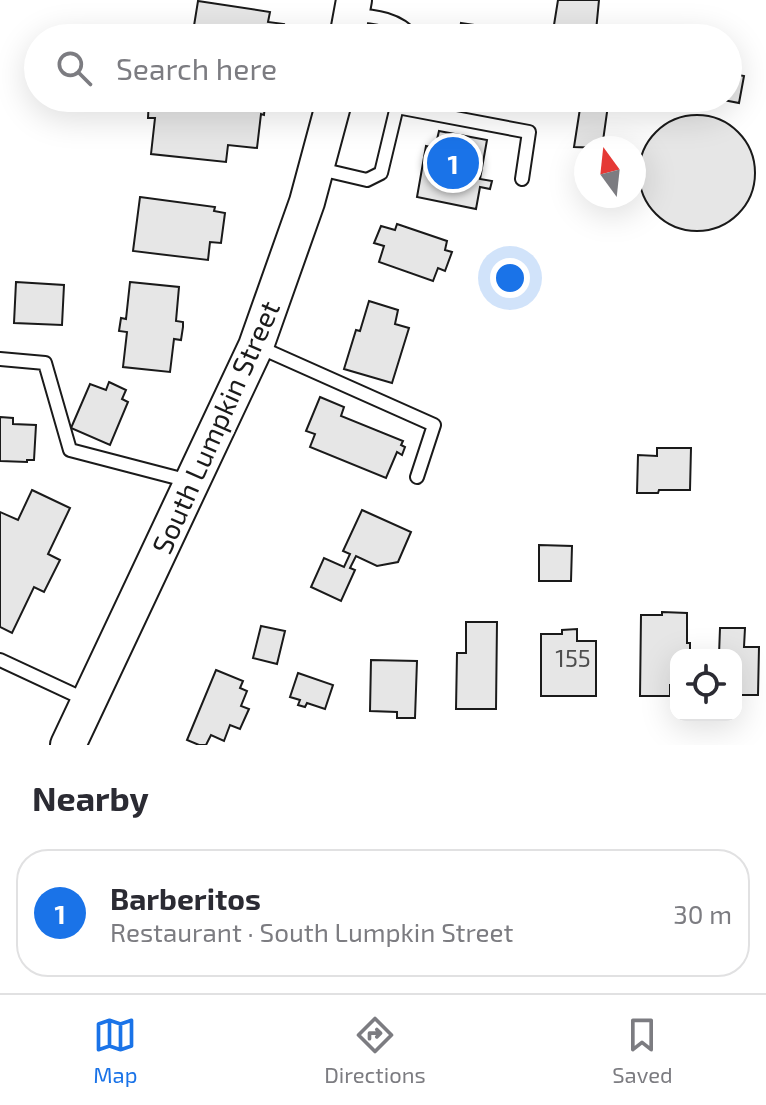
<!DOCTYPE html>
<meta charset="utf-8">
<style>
body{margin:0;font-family:"Exo 2",sans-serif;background:#f2f2f3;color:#2b2b33}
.controls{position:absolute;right:24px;bottom:24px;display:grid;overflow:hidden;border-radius:16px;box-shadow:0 8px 32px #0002}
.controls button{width:72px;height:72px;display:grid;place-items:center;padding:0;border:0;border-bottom:2px solid #e1e1e2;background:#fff;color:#2b2b33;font:40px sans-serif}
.compass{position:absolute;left:574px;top:136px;width:72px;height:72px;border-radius:50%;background:#fff;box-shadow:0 8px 32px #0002;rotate:345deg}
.you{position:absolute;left:510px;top:278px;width:28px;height:28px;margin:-20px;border:6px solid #fff;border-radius:50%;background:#1a73e8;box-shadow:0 0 0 12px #1a73e833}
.badge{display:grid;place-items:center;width:52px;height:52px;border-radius:50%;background:#1a73e8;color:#fff;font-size:26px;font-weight:700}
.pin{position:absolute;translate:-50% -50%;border:4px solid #fff;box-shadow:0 2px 8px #0006}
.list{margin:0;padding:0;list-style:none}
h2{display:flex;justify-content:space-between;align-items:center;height:104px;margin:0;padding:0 32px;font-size:34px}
h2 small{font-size:26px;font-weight:400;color:#7c7c81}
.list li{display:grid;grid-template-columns:52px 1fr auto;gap:24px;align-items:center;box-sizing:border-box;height:128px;margin:0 16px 16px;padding:0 16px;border:2px solid #e1e1e2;border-radius:32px}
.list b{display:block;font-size:30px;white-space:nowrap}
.list p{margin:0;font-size:26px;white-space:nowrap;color:#7c7c81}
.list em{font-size:26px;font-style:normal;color:#7c7c81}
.icon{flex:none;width:44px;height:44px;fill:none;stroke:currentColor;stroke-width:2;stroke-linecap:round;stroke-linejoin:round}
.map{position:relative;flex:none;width:766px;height:745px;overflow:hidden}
.search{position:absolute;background:#fff;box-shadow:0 8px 32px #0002;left:24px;right:24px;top:24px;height:88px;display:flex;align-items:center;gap:20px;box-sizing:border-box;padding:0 28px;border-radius:44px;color:#7c7c81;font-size:30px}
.sheet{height:248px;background:#fff}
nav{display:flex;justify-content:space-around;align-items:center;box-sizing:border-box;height:112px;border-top:2px solid #e1e1e2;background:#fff;font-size:22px;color:#7c7c81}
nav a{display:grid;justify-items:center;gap:4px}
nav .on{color:#1a73e8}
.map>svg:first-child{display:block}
.building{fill:#e6e6e6;stroke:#1a1a1a;stroke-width:2}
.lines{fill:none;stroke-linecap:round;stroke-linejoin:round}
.service-casing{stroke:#1a1a1a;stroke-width:16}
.secondary-casing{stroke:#1a1a1a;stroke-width:38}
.service{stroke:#fff;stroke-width:12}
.secondary{stroke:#fff;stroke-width:34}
.labels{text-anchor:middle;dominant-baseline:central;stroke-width:6;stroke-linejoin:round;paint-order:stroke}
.number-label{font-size:24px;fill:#4d4d4d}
.street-label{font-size:28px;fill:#1a1a1a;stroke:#fff}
</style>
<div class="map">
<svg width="766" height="745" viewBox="0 0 766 745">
<rect width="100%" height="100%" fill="#fff"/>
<!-- building -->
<g class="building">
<path d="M558,0H599L596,31L554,25Z"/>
<path d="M198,1L270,12L268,22L284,24L282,38H207V34L193,32Z"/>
<path d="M461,23L563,38H458Z"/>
<path d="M728,73L744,76L739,103L713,98H728Z"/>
<path d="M149,98H201L265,105L264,115L261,114L257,148L228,145L226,162L151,154L155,118H148Z"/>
<path d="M551,98H609L602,148L574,147L581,102Z"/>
<circle cx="697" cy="173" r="58"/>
<path d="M439,131L487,140L480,179L492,181L490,189L480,187L476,209L417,197L426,146L435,148Z"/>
<path d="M140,197L215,207L214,211L225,213L221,243L210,242L208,260L133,251Z"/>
<path d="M397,224L447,241L445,250L452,252L445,271L438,268L433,281L379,262L384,246L374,243L381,226L395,230Z"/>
<path d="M16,282L64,285L62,325L14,323Z"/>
<path d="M130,282L179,287L176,321L183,322V327L181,340L174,339L170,372L123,367L127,332L119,331L121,318L126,319Z"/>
<path d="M369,301L398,310L395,324L409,328L392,383L344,369L356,330L360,331Z"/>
<path d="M109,382L126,390L122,399L128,402L110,445L71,428L90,384L106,390Z"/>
<path d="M320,397L344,407L341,416L403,441L401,445L405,447L402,455L397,452L386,478L310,447L315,434L306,431Z"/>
<path d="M0,417L13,418V424L36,425L34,460H27V462L0,461Z"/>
<path d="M657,448H691L690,490H659L658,493H637L638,455L657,456Z"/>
<path d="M32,490L70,508L48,554L60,560L44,592L34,587L12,633L0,627V512L18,520Z"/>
<path d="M362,510L411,532L398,562L377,566L356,556L350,568L355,570L341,601L311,587L324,558L344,567L350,554L343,551Z"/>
<path d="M539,545L572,546L571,581H539Z"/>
<path d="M662,612L687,613V643H690V655H676V685H670V696H640L641,615H662Z"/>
<path d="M466,622H497L496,709H456L457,653H466Z"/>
<path d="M261,626L285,631L277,664L253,658Z"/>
<path d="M720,628H745L744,647H759L758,695H736V655H719Z"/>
<path d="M577,629V641H596V696H541V634H562V630Z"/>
<path d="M371,660L417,661L415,718H397V712L370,711Z"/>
<path d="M216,670L243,681L240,688L247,691L241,706L249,709L240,729L230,725L224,741L211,735L206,745H199L187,740Z"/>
<path d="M298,673L333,685L325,709L307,703L305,707L298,705L300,700L290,697Z"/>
</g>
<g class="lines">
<!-- service casing -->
<g class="service-casing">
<g id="service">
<path d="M352,15C375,16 399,19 414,38"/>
<path d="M397,107L529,132L522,179"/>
<path d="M320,169L367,180L381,173L399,98"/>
<path d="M259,347L434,425L417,477"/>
<path d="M0,359L45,363L70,450L189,481"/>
<path d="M0,660L86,700"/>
</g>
</g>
<!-- secondary casing -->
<g class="secondary-casing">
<g id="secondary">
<path d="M347,38L354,0"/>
<path d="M68,745L256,346L307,202L335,98"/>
</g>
</g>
<!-- service -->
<use href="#service" class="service"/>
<!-- secondary -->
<use href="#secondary" class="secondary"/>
</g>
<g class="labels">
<!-- number labels -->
<g class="number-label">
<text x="573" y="657">155</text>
</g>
<!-- street labels -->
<g class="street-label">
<text transform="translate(215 427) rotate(-66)">South Lumpkin Street</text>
</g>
</g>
</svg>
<div class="controls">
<button><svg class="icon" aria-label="locate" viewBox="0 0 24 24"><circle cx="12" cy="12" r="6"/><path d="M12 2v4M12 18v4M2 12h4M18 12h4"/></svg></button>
</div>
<svg class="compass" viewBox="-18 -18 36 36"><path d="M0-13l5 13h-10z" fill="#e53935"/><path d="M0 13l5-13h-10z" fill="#7c7c81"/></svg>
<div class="you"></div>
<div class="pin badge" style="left:453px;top:163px">1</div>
<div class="search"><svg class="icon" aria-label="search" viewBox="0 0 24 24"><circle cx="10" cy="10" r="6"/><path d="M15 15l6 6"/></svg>Search here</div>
</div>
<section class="sheet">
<h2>Nearby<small></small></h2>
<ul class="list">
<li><span class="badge">1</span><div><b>Barberitos</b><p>Restaurant · South Lumpkin Street</p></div><em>30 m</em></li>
</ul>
</section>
<nav>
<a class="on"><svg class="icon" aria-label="map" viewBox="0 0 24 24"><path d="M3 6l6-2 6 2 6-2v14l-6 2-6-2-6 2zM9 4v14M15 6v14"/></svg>Map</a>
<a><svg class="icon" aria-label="directions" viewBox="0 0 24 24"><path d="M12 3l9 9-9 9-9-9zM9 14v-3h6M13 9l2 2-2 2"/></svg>Directions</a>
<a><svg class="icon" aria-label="saved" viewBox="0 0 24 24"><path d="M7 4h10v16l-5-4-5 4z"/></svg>Saved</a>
</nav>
